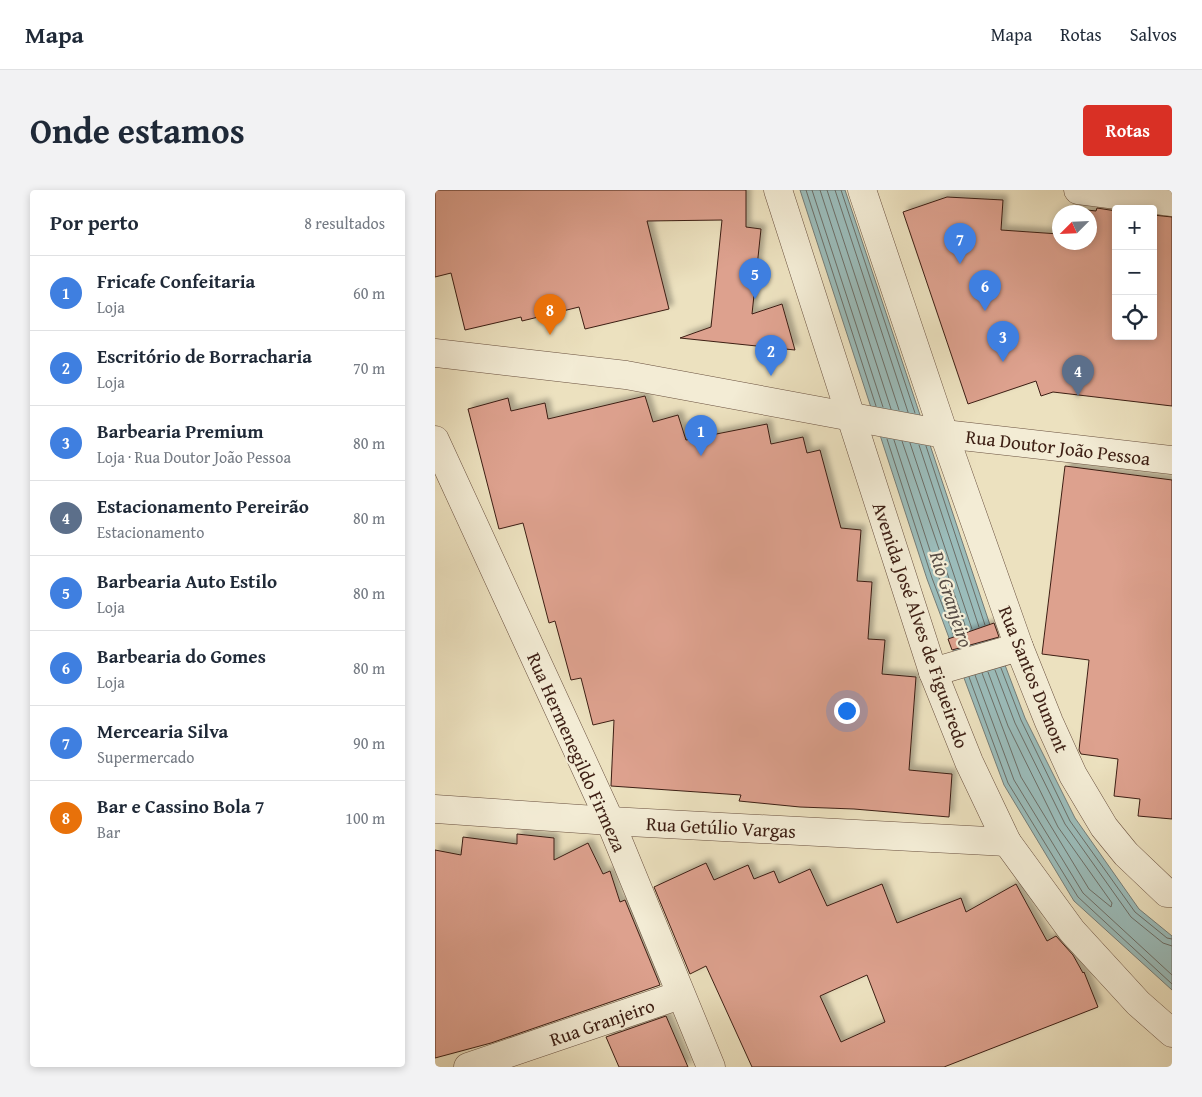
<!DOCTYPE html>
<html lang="pt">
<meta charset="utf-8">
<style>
body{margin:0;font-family:"Gentium Book Plus",serif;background:#f2f2f3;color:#1f2937}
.controls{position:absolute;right:15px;top:15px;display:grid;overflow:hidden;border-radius:5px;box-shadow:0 2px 8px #0003}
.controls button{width:45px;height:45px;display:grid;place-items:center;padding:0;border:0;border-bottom:1px solid #e0e1e3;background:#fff;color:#1f2937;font:25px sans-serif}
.compass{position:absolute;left:617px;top:15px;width:45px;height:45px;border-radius:50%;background:#fff;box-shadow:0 2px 8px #0003;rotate:246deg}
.you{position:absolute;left:411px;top:520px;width:18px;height:18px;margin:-12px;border:4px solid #fff;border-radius:50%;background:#1a73e8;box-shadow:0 0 0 8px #1a73e833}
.badge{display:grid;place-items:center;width:32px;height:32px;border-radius:50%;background:#d93025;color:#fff;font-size:16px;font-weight:700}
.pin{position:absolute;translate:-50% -41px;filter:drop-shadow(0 1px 2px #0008)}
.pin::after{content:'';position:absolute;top:26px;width:18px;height:15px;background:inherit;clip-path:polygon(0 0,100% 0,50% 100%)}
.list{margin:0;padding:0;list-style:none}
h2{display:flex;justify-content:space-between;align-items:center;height:65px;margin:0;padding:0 20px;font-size:21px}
h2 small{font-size:16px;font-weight:400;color:#747a83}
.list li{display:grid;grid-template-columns:32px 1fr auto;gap:15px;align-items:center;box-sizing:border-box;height:75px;padding:0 20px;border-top:1px solid #e0e1e3}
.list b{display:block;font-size:19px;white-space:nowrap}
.list p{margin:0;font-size:16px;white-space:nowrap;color:#747a83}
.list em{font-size:16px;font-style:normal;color:#747a83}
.icon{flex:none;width:28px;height:28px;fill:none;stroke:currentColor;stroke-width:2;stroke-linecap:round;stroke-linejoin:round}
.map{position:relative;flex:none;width:737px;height:877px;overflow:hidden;border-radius:5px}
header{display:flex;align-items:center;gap:30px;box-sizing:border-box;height:70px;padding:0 25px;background:#fff;border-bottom:1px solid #e0e1e3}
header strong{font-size:24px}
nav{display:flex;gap:28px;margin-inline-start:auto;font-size:18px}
.intro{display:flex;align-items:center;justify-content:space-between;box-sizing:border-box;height:120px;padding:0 30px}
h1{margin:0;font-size:35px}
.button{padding:12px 22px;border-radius:5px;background:#d93025;color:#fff;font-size:18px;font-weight:700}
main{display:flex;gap:30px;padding:0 30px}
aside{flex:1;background:#fff;border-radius:5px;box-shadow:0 2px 8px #0003}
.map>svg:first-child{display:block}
.water{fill:#9bbcba;stroke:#757d78}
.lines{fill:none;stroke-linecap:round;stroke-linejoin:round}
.shore{stroke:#6c6e67;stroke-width:1}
.building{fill:#dda18e;stroke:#3d1f14;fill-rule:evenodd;filter:url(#shadow)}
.minor-casing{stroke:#69503f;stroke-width:29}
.minor{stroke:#f3ecd5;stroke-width:28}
.labels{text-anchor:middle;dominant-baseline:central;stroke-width:4.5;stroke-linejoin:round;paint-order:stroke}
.street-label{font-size:19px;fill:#3d1f14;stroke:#f3ecd5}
.water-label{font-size:20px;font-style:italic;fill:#594e46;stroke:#f3ecd5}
</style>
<header>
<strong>Mapa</strong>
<nav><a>Mapa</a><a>Rotas</a><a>Salvos</a></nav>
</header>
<div class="intro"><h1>Onde estamos</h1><a class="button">Rotas</a></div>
<main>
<aside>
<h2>Por perto<small>8 resultados</small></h2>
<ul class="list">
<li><span class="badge" style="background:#3f7fe0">1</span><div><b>Fricafe Confeitaria</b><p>Loja</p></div><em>60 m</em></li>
<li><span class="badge" style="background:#3f7fe0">2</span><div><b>Escritório de Borracharia</b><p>Loja</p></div><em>70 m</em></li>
<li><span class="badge" style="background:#3f7fe0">3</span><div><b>Barbearia Premium</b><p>Loja · Rua Doutor João Pessoa</p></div><em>80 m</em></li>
<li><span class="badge" style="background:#5c6f8a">4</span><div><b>Estacionamento Pereirão</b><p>Estacionamento</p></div><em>80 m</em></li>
<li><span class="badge" style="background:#3f7fe0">5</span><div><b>Barbearia Auto Estilo</b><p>Loja</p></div><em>80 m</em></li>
<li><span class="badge" style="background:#3f7fe0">6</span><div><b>Barbearia do Gomes</b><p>Loja</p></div><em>80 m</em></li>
<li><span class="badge" style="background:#3f7fe0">7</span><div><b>Mercearia Silva</b><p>Supermercado</p></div><em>90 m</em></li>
<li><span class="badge" style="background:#e8710a">8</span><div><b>Bar e Cassino Bola 7</b><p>Bar</p></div><em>100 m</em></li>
</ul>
</aside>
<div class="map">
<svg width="737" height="877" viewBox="0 0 737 877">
<defs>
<filter id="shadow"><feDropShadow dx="4.5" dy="-4.5" stdDeviation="2.5" flood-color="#0004"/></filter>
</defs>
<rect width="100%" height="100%" fill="#ece1bf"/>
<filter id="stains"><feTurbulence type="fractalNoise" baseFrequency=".004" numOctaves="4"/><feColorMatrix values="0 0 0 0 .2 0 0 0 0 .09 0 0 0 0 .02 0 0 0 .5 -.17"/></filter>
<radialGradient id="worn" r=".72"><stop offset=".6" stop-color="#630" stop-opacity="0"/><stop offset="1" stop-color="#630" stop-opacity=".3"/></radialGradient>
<!-- water -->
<path class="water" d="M365,0H410L556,438L590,528L640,628L704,719L737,746V800L639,711L569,595L492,389Z"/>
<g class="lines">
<!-- shore -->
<g class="shore">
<path d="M371,0L441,216"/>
<path d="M377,0L448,217"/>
<path d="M385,0L456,219"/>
<path d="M392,0L464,220"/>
<path d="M400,0L473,222"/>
<path d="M406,0L480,223"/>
<path d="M452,249L497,388L519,446"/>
<path d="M459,250L503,385L524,444"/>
<path d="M467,251L532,441"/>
<path d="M475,253L537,439"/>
<path d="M484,255L544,437"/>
<path d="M491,256L550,435"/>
<path d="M566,478L586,530L635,631L700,722L732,748L737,749"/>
<path d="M560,480L580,533L630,634L696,727L728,753L737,756"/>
<path d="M547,483L586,587L654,699L676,717L677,713L623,637L573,536L553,482"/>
<path d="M540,485L579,590L648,703L737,785"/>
<path d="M534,487L573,593L643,707L737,794"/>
</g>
</g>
<!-- building -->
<g class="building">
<path d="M0,0H311V37L326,39L317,124L347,114L360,160L245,148L276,137L287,30L212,31L234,119L150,139L144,117L87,131L86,127L30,140L16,83L0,87Z"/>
<path d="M512,7L568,10L566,40L624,44V52H654V22H635V18L661,21L662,18L681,21V146H718V25L737,27V216L618,202L606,206L601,191L533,214L468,22Z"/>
<path d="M210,206L218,232L243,225L251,250L332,234L336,254L368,247L372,263L385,260L406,338L426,340L422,391L437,392L433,449L450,450L447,484L481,487L474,580L517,584L514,627L419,619L365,617L304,611L306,605L176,596L179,530L158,535L146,488L136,490L120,431L114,433L88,333L64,339L33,219L73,208L76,221L110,213L113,229Z"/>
<path d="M630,276L737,290V629L703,626L705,609L679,606L683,569L646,564L644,560L654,470L607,464Z"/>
<path d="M559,433L564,447L517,460L513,449Z"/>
<path d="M82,644L119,648V670L153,653L168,684L175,681L185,712L190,710L225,795L56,853L0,868V660L26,665L28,647L82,654Z"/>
<path d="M271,673L279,690L313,675L319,689L339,681L344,693L375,679L392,716L447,694L462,733L526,708L531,722L581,694L612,751L621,746L638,765L648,783L649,782L663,817L509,877H317L271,776L255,784L219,697ZM432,785L450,832L406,852L385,806Z"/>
<path d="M231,826L253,877H184L171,847Z"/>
</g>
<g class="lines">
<!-- minor casing -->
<g class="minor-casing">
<g id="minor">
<path d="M343,0L498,482L534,572L572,652L637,741L703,813L737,843"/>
<path d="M427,0L509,244L584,457L614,532L638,585L669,637L691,664L732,703H737"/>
<path d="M643,0L737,12"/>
<path d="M0,163L191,185L509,244L737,270"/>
<path d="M0,250L175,631L276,877"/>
<path d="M498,482L584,457"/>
<path d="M0,619L175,631L572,652"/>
<path d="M33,877L245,805"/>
</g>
</g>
<!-- minor -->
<use href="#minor" class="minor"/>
</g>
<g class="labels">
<!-- street labels -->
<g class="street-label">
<text transform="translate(623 257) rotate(7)">Rua Doutor João Pessoa</text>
<text transform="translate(486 435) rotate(71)">Avenida José Alves de Figueiredo</text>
<text transform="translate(599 489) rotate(68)">Rua Santos Dumont</text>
<text transform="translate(142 562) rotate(66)">Rua Hermenegildo Firmeza</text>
<text transform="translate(286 637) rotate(3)">Rua Getúlio Vargas</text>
<text transform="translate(167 832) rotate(-19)">Rua Granjeiro</text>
</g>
<!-- water labels -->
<g class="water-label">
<text transform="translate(517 409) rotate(72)">Rio Granjeiro</text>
</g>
</g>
<rect width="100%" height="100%" filter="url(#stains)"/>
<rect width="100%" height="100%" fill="url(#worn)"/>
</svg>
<div class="controls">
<button>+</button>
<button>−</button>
<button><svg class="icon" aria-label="locate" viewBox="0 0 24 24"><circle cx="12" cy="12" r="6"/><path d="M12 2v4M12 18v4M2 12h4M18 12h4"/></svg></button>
</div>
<svg class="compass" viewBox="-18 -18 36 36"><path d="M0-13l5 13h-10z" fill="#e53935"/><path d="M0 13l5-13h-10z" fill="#747a83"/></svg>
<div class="you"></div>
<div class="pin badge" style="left:266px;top:266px;background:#3f7fe0">1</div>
<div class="pin badge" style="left:336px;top:186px;background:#3f7fe0">2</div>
<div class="pin badge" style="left:568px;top:172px;background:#3f7fe0">3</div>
<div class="pin badge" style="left:643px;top:206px;background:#5c6f8a">4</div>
<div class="pin badge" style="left:320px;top:109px;background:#3f7fe0">5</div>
<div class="pin badge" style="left:550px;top:121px;background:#3f7fe0">6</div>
<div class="pin badge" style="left:525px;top:74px;background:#3f7fe0">7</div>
<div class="pin badge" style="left:115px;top:145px;background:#e8710a">8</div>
</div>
</main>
